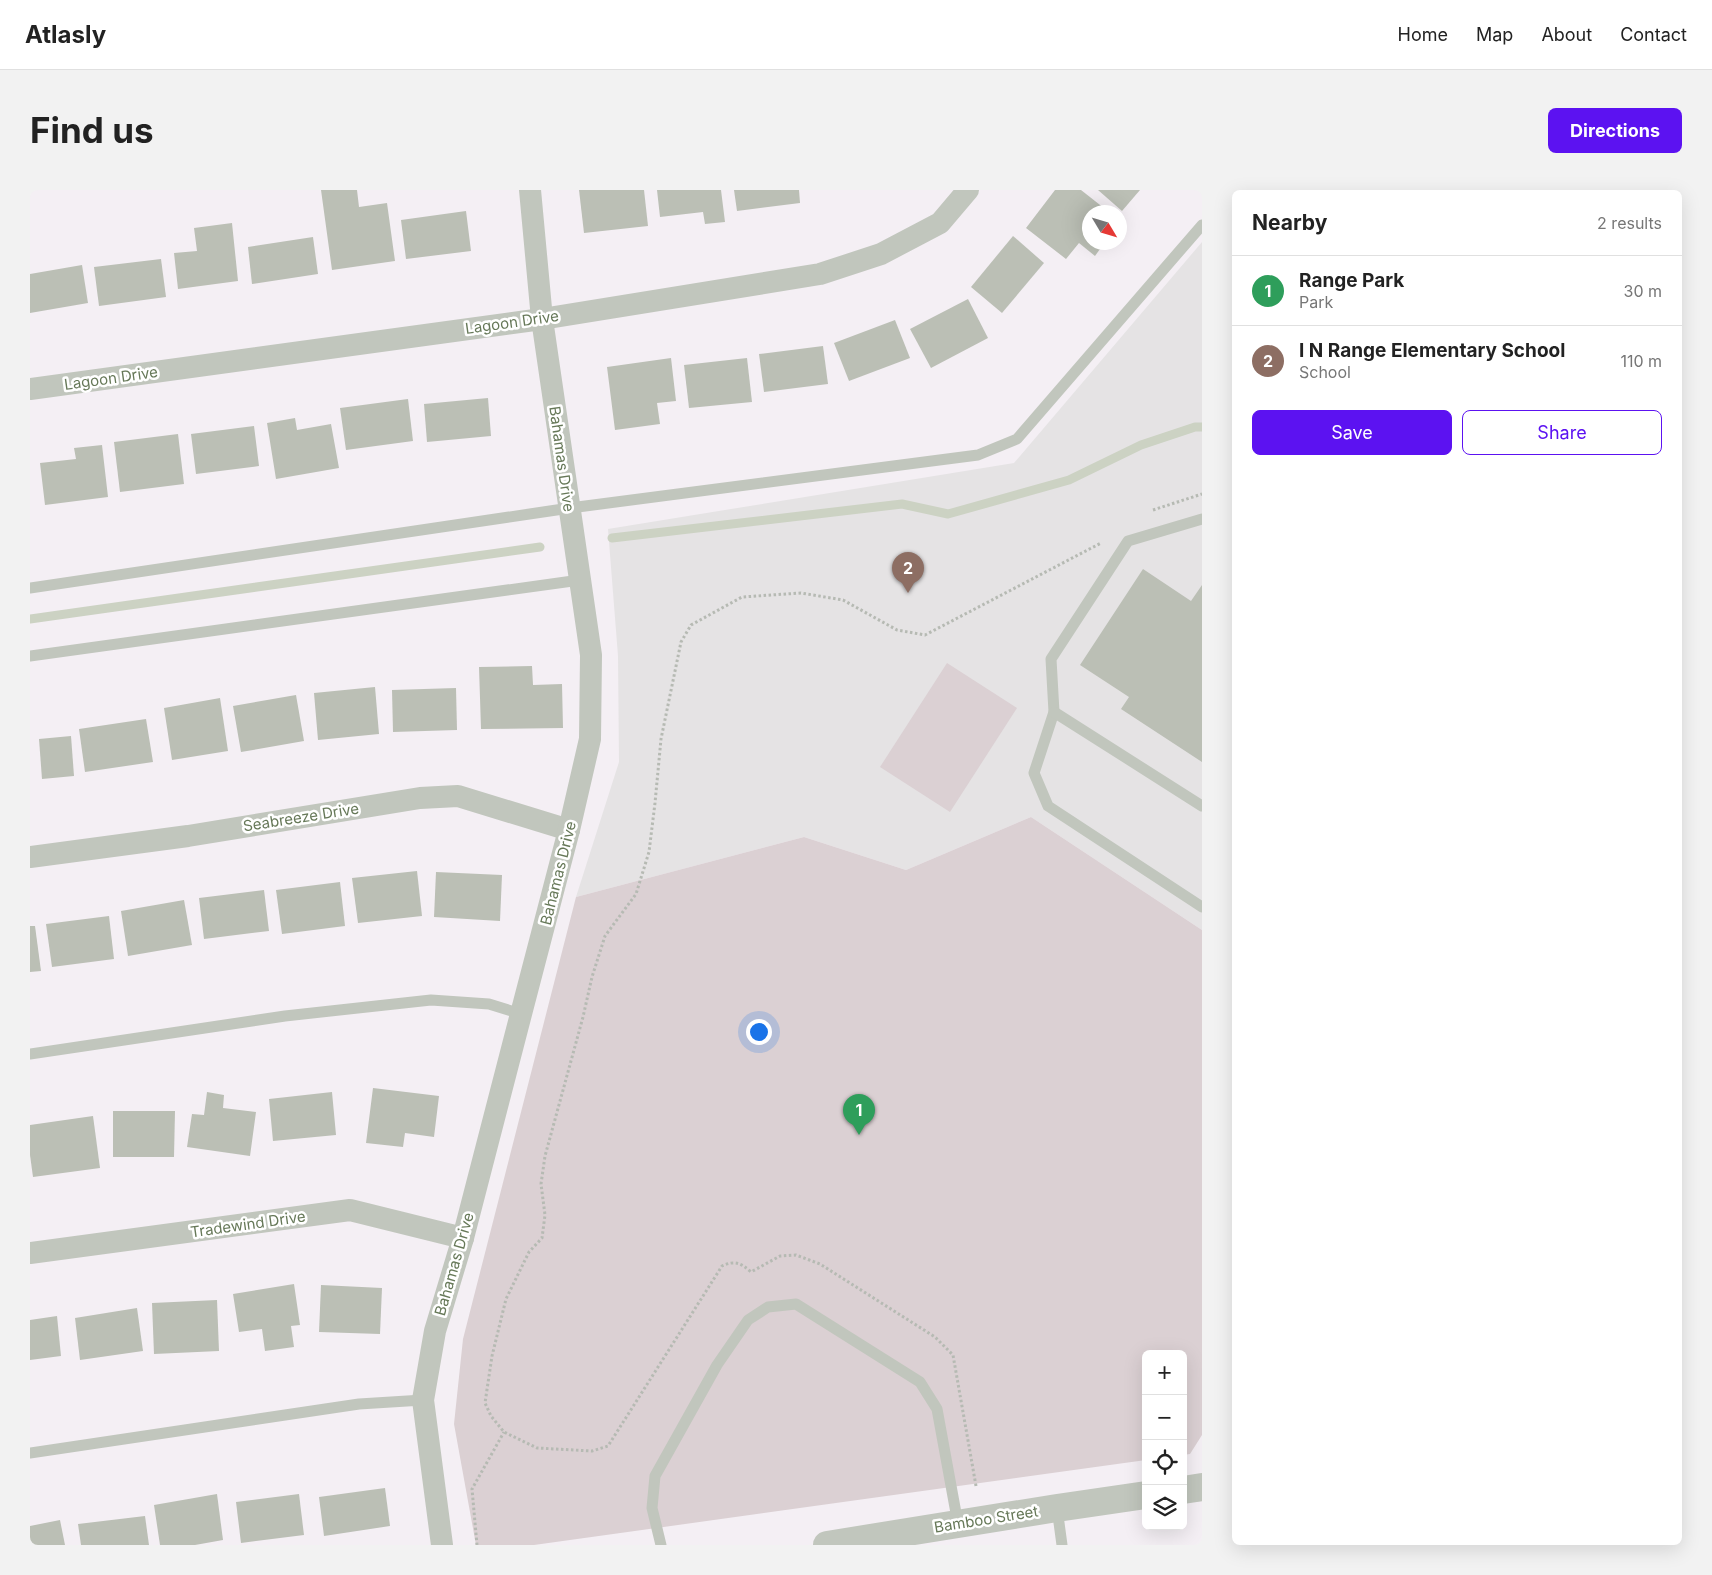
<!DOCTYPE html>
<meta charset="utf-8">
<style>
body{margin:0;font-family:Inter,sans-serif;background:#f2f2f2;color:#222}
.controls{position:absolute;right:15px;bottom:15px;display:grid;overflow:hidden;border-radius:8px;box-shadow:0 5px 20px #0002}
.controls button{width:45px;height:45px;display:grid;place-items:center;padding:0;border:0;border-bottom:1px solid #e0e0e0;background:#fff;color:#222;font:25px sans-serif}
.compass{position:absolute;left:1052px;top:15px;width:45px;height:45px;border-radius:50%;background:#fff;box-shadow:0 5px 20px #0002;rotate:128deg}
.you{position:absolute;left:728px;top:841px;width:18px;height:18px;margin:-12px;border:4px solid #fff;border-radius:50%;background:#1a73e8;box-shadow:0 0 0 8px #1a73e833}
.badge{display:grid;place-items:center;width:32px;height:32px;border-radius:50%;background:#5c12f1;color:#fff;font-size:16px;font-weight:700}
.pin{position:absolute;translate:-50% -41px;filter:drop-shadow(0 1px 2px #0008)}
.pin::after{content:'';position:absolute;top:26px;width:18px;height:15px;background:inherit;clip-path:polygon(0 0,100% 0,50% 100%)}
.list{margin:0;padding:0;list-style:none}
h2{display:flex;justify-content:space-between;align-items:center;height:65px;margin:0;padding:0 20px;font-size:21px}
h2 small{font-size:16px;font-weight:400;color:#767676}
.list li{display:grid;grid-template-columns:32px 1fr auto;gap:15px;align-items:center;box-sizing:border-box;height:70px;padding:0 20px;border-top:1px solid #e0e0e0}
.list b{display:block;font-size:19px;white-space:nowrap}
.list p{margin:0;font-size:16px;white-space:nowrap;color:#767676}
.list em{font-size:16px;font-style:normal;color:#767676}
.actions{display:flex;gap:10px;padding:15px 20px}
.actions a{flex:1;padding:11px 0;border:1px solid #5c12f1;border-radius:8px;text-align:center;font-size:18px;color:#5c12f1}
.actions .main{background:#5c12f1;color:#fff}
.icon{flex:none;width:28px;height:28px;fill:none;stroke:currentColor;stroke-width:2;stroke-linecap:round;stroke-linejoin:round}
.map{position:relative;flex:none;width:1172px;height:1355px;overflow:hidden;border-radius:8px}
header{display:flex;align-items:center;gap:30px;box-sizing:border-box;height:70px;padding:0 25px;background:#fff;border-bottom:1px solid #e0e0e0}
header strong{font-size:24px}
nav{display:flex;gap:28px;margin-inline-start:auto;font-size:18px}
.intro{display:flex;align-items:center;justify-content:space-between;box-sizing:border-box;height:120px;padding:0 30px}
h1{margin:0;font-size:35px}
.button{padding:12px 22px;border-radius:8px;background:#5c12f1;color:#fff;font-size:18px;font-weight:700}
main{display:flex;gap:30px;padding:0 30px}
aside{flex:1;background:#fff;border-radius:8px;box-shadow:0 5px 20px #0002}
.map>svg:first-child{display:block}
.built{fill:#e5e3e4}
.green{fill:#dbd0d3}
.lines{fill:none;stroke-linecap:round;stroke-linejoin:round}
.stream{stroke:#ccd2c3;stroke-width:9}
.building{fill:#bbbfb5}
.path{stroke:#b6bab3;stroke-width:3;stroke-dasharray:2.5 2.5;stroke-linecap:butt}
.service{stroke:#c1c6bd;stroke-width:11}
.minor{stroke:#c1c6bd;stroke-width:22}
.tertiary{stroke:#c1c6bd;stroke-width:28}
.labels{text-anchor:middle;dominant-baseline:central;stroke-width:5;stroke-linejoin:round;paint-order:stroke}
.street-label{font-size:15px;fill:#667858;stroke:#fff}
</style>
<header>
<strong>Atlasly</strong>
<nav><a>Home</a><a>Map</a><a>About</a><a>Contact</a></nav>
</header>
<div class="intro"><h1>Find us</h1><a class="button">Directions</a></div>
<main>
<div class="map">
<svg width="1172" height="1355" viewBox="0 0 1172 1355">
<rect width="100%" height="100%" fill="#f4eff4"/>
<!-- built -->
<path class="built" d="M1172,52V740L1001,627L876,680L774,647L546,707L589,572L588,466L578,339L984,273Z"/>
<!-- green -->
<g class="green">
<path d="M917,473L987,518L920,622L850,577Z"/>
<path d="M1001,627L1172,740V1245L1160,1264L1153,1265V1164H1116V1270L504,1355H446L424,1234L433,1149L546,707L774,647L876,680Z"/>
</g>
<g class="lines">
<!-- stream -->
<g class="stream">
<path d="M582,348L872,314L918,324L1039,290L1111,255L1165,237H1172"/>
<path d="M0,429L510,357"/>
</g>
</g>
<!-- building -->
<g class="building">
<path d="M291,0H327L329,17L357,13L365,71L302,80Z"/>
<path d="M549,0H614L618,36L554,43Z"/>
<path d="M627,0H691L695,32L675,34L673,22L630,27Z"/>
<path d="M704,0H769L770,13L707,21Z"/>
<path d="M1025,0H1051L1079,22H1060V52H1075L1065,66L1049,53L1036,69L996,38Z"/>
<path d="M1068,0H1110L1092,21Z"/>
<path d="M436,21L441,61L376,69L371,30Z"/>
<path d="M202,33L208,91L148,99L144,63L167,61L164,38Z"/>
<path d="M983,46L1014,73L972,123L941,97Z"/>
<path d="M283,47L288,84L222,94L218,57Z"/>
<path d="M131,69L136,107L69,116L64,77Z"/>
<path d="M52,75L58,113L0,123V84Z"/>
<path d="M938,109L958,148L901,178L880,139Z"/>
<path d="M865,130L880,168L819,191L804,153Z"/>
<path d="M793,156L798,194L734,202L729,164Z"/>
<path d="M641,168L646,211L627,213L630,234L585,240L577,177Z"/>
<path d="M717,168L722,212L659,218L654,175Z"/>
<path d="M458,208L461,246L397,252L394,214Z"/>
<path d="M378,209L383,251L316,260L310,218Z"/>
<path d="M265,228L267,240L301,234L309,278L246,289L237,233Z"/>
<path d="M224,236L229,276L166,284L161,244Z"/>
<path d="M148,244L154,294L90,302L84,252Z"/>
<path d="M72,255L78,307L15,315L10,273L46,269L44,258Z"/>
<path d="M1113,379L1161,411L1172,395V572L1091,519L1099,507L1050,475Z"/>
<path d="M502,476L503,495L532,494L533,538L451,539L449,477Z"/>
<path d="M345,497L349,544L288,550L284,503Z"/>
<path d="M426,498L427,540L363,542L362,500Z"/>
<path d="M266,505L274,551L211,562L203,516Z"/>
<path d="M190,508L198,561L142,570L134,518Z"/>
<path d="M116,529L123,572L55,582L49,539Z"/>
<path d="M41,546L44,586L12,589L9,549Z"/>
<path d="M387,681L392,726L328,733L322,688Z"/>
<path d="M406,682L472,685L470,731L404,727Z"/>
<path d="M310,692L315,736L252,744L246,700Z"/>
<path d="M234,700L239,741L174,749L169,708Z"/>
<path d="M154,710L162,755L98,766L91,721Z"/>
<path d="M79,726L84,769L22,777L16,734Z"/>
<path d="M0,736H5L11,781L0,782Z"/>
<path d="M343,898L409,906L404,947L375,943L373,957L336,953Z"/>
<path d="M177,902L194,905L193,918L226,922L220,966L157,957L162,924L174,925Z"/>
<path d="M302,902L306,945L243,951L239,909Z"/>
<path d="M83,921H145L144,967H83Z"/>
<path d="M63,926L70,978L3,987L0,965V935Z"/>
<path d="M264,1094L270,1135L261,1136L264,1157L235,1161L232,1139L209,1142L203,1104Z"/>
<path d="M291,1095L352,1098L350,1144L289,1142Z"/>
<path d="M187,1110L189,1161L124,1164L122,1113Z"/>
<path d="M107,1118L113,1161L50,1170L45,1128Z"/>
<path d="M27,1126L31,1166L0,1170V1130Z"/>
<path d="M355,1298L360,1336L294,1346L289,1307Z"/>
<path d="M187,1304L193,1350L165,1355H130L124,1315Z"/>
<path d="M269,1304L274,1345L211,1353L206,1312Z"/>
<path d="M115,1326L119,1355H51L48,1334Z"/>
<path d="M30,1330L35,1355H0V1336Z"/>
</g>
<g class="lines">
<!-- path -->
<g class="path">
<path d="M1123,320L1172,304"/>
<path d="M946,1296L923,1165L905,1147L790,1074L766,1065L750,1066L721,1082C711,1073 705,1070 692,1076L578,1256L562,1261L507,1258L474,1242L461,1226L455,1213L462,1166L476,1109L499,1062L512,1048L515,1025L511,994L515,966L553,827L562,787L575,746L606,704L619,662L625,613L631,549L651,452L661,435L712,407L771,403L813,410L867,440L895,445L1071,353"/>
<path d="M447,1355L442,1299L474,1242"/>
</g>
<!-- service -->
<g class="service">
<path d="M1172,329L1098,351L1021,469L1024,522L1004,583L1018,616L1172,717"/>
<path d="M0,398L540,318L948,265L987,249L1172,35"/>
<path d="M0,466L550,390"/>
<path d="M1024,522L1172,616"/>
<path d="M0,864L255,826L401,810L459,814L491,824"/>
<path d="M0,1263L329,1214L393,1210"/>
<path d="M1027,1318L1032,1355"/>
<path d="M631,1355L622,1318L625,1286L687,1175L718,1130L738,1117L766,1114L890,1192L907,1219L928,1334"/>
</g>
<!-- minor -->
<g class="minor">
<path d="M0,199L512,129L790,84L851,64L910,33L938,0"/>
<path d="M0,667L158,646L390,608L428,606L539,640"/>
<path d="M0,1063L320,1020L433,1048"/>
<path d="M412,1355L393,1210L405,1141L433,1048L491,824L539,640L560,549L561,465L512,129L500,0"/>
</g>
<!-- tertiary -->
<g class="tertiary">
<path d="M1153,1300L1172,1297"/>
<path d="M797,1355L1027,1318L1116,1305"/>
</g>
</g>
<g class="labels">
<!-- street labels -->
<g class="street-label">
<text transform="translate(482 132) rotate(-8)">Lagoon Drive</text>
<text transform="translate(81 188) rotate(-8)">Lagoon Drive</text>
<text transform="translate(532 269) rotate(82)">Bahamas Drive</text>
<text transform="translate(271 627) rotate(-9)">Seabreeze Drive</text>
<text transform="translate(528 683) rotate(-76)">Bahamas Drive</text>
<text transform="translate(218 1034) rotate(-8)">Tradewind Drive</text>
<text transform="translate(424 1074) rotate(-74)">Bahamas Drive</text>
<text transform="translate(956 1329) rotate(-9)">Bamboo Street</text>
</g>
</g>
</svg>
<div class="controls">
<button>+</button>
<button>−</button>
<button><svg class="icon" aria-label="locate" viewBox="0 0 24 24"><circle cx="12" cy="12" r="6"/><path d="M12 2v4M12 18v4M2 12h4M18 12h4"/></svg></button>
<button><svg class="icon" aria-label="layers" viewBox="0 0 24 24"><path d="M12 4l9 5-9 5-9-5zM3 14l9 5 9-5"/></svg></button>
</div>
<svg class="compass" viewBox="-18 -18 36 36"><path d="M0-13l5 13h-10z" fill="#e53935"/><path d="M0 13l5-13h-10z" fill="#767676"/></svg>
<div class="you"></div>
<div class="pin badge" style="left:829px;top:945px;background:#2e9e5b">1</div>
<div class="pin badge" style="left:878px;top:403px;background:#8d6e63">2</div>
</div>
<aside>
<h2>Nearby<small>2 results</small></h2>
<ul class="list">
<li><span class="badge" style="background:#2e9e5b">1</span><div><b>Range Park</b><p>Park</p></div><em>30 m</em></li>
<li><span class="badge" style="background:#8d6e63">2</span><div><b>I N Range Elementary School</b><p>School</p></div><em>110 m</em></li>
</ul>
<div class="actions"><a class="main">Save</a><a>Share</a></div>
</aside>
</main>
